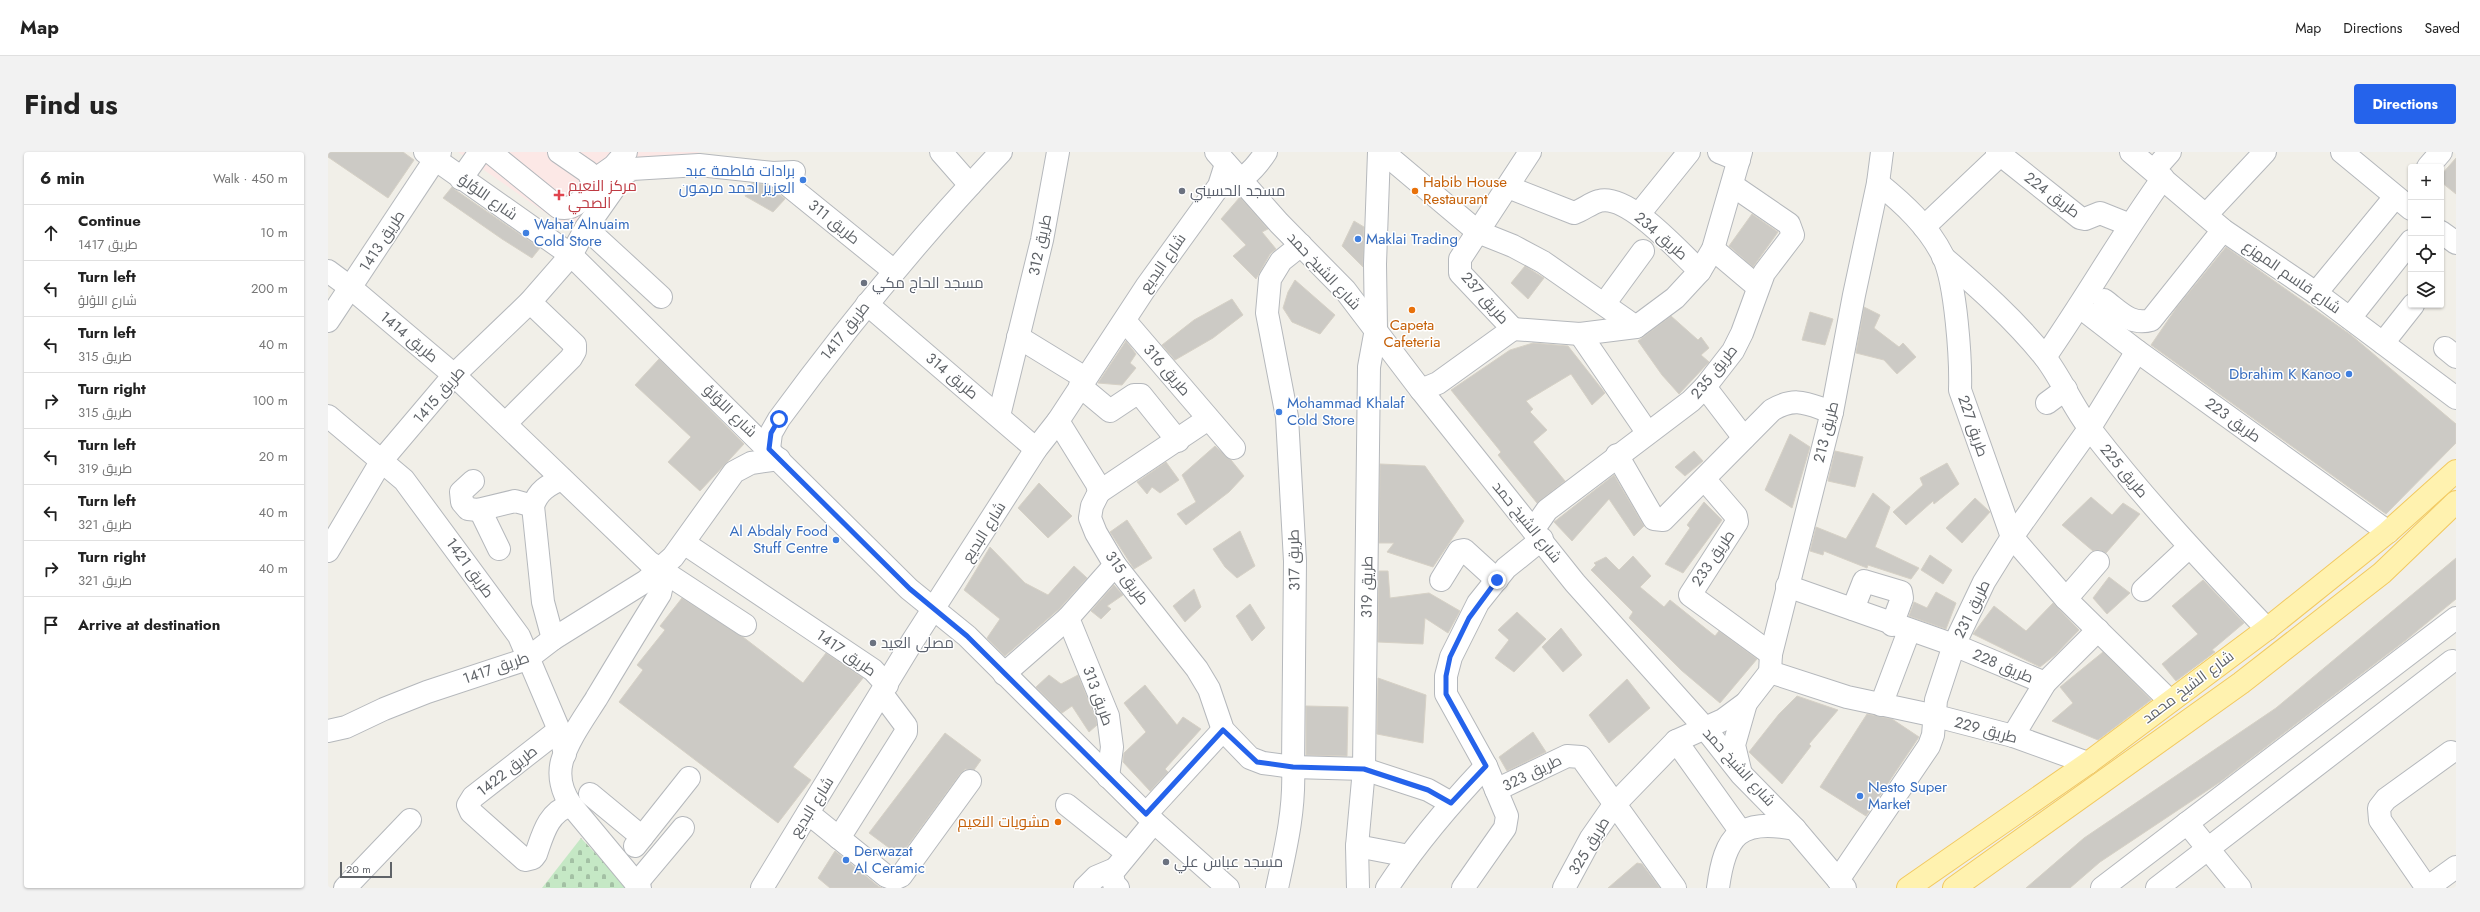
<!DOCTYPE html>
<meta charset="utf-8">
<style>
body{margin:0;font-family:Jost,Cairo,sans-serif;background:#f2f2f2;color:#222}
.controls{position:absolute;right:12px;top:12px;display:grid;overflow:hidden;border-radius:4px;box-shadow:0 1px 3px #0004}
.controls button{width:36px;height:36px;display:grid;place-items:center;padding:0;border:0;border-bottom:1px solid #e0e0e0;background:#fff;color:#222;font:20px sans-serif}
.scale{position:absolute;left:12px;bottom:10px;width:52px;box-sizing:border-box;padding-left:4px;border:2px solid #5f6368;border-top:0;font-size:11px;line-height:14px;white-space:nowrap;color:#5f6368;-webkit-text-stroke:3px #fff;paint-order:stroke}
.stop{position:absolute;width:12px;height:12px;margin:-9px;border:3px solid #2563eb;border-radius:50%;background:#fff}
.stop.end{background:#2563eb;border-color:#fff;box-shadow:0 1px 4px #0008}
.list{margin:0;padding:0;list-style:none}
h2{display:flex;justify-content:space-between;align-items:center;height:52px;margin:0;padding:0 16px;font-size:17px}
h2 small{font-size:13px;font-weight:400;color:#767676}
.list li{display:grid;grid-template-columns:26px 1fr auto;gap:12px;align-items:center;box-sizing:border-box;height:56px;padding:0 16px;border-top:1px solid #e0e0e0}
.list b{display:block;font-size:15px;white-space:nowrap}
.list p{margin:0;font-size:13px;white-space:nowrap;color:#767676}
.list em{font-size:13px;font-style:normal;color:#767676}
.icon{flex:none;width:22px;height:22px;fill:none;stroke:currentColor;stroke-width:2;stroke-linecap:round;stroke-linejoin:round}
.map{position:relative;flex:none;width:2128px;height:736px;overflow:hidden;border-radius:4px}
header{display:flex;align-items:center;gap:24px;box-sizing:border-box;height:56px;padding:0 20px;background:#fff;border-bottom:1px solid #e0e0e0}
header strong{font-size:19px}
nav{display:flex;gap:22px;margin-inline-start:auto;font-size:14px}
.intro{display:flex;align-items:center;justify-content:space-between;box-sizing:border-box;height:96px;padding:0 24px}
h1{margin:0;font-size:28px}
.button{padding:10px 18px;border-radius:4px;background:#2563eb;color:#fff;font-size:14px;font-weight:700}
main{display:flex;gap:24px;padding:0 24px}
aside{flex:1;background:#fff;border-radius:4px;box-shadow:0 1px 3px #0004}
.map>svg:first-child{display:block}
.medical{fill:#fce8e6}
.cemetery{fill:url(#cemetery-stones)}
.building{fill:#cccac5;stroke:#d6d1c6}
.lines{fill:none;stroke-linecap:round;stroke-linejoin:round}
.minor-casing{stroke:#b5b8bc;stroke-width:24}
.major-casing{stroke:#f2c960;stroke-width:24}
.minor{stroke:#fff;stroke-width:22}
.major{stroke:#fff2af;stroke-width:22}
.route{stroke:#2563eb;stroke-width:5}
.shop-dot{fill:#3f7fe0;stroke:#fff;stroke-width:1.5}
.worship-dot{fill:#6b7280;stroke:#fff;stroke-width:1.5}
.food-dot{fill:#e8710a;stroke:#fff;stroke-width:1.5}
.health-dot{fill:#e0444e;stroke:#fff;stroke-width:1.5}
.labels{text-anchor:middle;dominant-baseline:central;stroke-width:3;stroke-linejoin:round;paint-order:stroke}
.shop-label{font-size:15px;fill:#366cbe;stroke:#fff;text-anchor:start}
.food-label{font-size:15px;fill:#c56008;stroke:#fff;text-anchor:start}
.health-label{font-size:15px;fill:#be3a42;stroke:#fff;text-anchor:start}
.worship-label{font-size:15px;fill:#5b616d;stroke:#fff;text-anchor:start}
.street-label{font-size:15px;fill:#5f6368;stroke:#fff}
</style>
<header>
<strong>Map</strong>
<nav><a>Map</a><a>Directions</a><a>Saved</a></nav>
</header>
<div class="intro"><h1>Find us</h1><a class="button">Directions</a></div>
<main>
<aside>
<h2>6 min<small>Walk · 450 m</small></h2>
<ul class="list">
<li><svg class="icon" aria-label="ahead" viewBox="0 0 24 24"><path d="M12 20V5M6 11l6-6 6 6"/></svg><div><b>Continue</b><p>طريق 1417</p></div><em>10 m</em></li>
<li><svg class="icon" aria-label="left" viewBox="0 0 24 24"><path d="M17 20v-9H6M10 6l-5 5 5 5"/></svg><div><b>Turn left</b><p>شارع اللؤلؤ</p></div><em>200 m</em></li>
<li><svg class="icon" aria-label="left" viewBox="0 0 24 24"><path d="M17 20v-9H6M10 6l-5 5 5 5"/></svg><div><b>Turn left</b><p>طريق 315</p></div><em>40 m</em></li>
<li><svg class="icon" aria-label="right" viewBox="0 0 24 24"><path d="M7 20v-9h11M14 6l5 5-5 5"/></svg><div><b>Turn right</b><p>طريق 315</p></div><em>100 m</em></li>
<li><svg class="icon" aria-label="left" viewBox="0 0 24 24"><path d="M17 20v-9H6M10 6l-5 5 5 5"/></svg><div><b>Turn left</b><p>طريق 319</p></div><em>20 m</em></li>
<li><svg class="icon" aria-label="left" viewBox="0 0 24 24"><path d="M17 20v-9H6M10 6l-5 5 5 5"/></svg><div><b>Turn left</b><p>طريق 321</p></div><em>40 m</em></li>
<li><svg class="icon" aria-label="right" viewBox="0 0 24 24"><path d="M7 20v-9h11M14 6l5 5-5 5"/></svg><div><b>Turn right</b><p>طريق 321</p></div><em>40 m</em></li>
<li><svg class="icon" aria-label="arrive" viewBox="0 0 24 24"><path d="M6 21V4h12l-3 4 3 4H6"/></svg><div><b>Arrive at destination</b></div></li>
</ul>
</aside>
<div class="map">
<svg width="2128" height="736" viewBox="0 0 2128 736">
<defs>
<pattern id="cemetery-stones" width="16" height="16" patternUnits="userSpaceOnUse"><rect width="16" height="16" fill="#c5e8c5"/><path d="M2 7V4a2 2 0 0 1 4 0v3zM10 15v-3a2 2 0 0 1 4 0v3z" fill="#a3c0a4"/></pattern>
</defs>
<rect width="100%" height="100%" fill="#f1efe8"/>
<!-- medical -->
<path class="medical" d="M130,0H371L367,5L294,11L245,75H238Z"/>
<!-- cemetery -->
<path class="cemetery" d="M253,686L300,736H214Z"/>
<!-- building -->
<g class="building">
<path d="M0,0H75L86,8L60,46L0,5Z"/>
<path d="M2128,6V42L2113,30V23Z"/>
<path d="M424,31L440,33L457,47L445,60L417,44Z"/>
<path d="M124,35L126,37L212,96L204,106L174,87L115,46Z"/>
<path d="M912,45L940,77L934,80L948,97L942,102L928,127L905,104L918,93L893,67Z"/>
<path d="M1424,62L1450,80L1425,115L1401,94Z"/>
<path d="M1026,69L1036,75L1035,115L1014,94Z"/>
<path d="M1898,95L2023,183L2128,272V291L2058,362L1823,193L1849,155Z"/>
<path d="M1197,114L1216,126L1200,147L1183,131Z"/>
<path d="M967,128L1007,163L992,182L964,170L955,156L960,140Z"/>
<path d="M904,147L915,163L885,186L847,208L834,193L866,168Z"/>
<path d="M1536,155L1552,163L1546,176L1571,195L1575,191L1588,205L1569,222L1556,208L1528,201Z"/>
<path d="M1482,160L1505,167L1497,193L1474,188Z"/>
<path d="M1343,164L1370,188L1373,185L1381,196L1373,203L1381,210L1351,242L1334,223L1310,189Z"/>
<path d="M798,189L808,202L802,211L808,216L794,233L770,231Z"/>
<path d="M1205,191L1240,194L1277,241L1264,253L1243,222L1198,249L1205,257L1202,260L1219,278L1205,290L1237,329L1209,351L1170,303L1173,300L1123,238L1182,198Z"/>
<path d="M331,207L416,292L372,339L340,310L363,285L307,233Z"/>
<path d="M1462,282L1482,295L1464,356L1437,338Z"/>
<path d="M887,294L903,308L916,324L901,340L858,373L849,362L868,350L854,323Z"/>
<path d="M1366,299L1375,309L1357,324L1347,315Z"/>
<path d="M1507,299L1535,305L1527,335L1500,329Z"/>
<path d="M838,310L851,328L832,341L824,335L819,342L809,330Z"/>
<path d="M1619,311L1631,332L1606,352L1605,349L1578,373L1565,360L1595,333L1592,326Z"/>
<path d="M1052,312L1097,314L1136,369L1105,415L1059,400L1066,391H1051Z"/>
<path d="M1286,323L1316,374L1306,384L1281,347L1244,389L1226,370Z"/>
<path d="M711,331L744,364L720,386L690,356Z"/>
<path d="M1545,341L1562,355L1547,395L1591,416L1583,427L1540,413L1539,416L1496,399L1495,403L1482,399L1488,375L1518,387Z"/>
<path d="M1763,345L1784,363L1795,351L1812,362L1778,401L1772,398L1765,399L1734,373Z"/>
<path d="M1647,346L1662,360L1634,391L1618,376Z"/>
<path d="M1376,350L1394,368L1355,421L1337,412L1362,376L1359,373Z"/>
<path d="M799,368L824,406L806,417L782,380Z"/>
<path d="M912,379L927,414L909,426L897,415L885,397Z"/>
<path d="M662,395L697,431L720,443L746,414L759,426L731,457L677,504L659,486L672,467L636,438Z"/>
<path d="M1602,403L1624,418L1615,432L1593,418Z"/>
<path d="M1305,404L1323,424L1312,435L1336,455L1342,448L1387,484L1391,479L1429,507L1392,551L1353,518L1301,466L1305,460L1263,418L1268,413L1266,411L1278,405L1291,418Z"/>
<path d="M2128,406V447L2078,488L1892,630L1772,710L1742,736H1698L1756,686L1948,556Z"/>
<path d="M1051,419H1060L1062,446L1101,441L1132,459L1120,481L1097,466L1095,492L1050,490Z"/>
<path d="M1781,425L1802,441L1779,462L1765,446Z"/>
<path d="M1875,428L1916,471L1884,498L1887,500L1848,529L1834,512L1870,482L1844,454Z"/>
<path d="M786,433L795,443L779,454L783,457L773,467L763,459Z"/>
<path d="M866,437L873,455L857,470L845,454Z"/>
<path d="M1608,440L1628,451L1618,477L1581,464L1586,450L1599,456Z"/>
<path d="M354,446L415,485L475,531L498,501L535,526L465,615L483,628L450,671L291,550L315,518L309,513L337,478L332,474Z"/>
<path d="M1725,451L1751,478L1727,503L1712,515L1645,482L1666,454L1698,479Z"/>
<path d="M922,452L937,476L924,489L908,464Z"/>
<path d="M1189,460L1218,487L1186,520L1167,506L1181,488L1170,478Z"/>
<path d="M1233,476L1254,503L1235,520L1214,495Z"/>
<path d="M1775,500L1823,548L1770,588L1724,569L1745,551L1732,535Z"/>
<path d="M721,523L733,532L750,523L768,567L769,573L761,580L744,554L734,561L708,535Z"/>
<path d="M1050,526L1098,543L1095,591L1049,582Z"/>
<path d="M1299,527L1322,556L1281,591L1261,563Z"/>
<path d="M817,533L849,573L855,565L873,577L837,617L840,620L822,639L795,610L796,601L818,580L796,551Z"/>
<path d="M1469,544L1510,558L1481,592L1483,594L1454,632L1421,600L1451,562Z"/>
<path d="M978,554L1020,555L1019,604L978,603Z"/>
<path d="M1539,562L1564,567L1591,585L1538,664L1492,635Z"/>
<path d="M1205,580L1218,600L1179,619L1171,605Z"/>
<path d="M617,581L653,608L646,618L637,617L632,622L572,704L541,681Z"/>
<path d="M507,699L550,734L554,736H502L490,726Z"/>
<path d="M1309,711L1314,712L1332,736H1280Z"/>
</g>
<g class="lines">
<!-- minor casing -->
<g class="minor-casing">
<g id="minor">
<path d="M97,0L243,103L581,437L639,484L826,670L900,736"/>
<path d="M162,0L230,55C246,60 262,43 264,28L260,20L231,0"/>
<path d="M613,0L642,33"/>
<path d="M888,0L951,71L1017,138L1093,238L1247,431L1376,575L1413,622L1467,677L1517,736"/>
<path d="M1055,0L1150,80L1185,94L1215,110L1308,175"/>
<path d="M1391,0L1411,8"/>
<path d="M1669,0L1752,66L1757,67L1772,61L1802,73"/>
<path d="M1803,0L1895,78L1988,141L2128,246"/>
<path d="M2014,0L2083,57"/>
<path d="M2100,15L2113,0"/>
<path d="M1826,18L1842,0"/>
<path d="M445,21L566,119"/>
<path d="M269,26L286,14L298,0"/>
<path d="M133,27L152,0"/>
<path d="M1550,31C1576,52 1600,74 1615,104C1628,131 1633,208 1632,238L1684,385L1738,447L1842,549"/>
<path d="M899,33C917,29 929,14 938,0"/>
<path d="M1180,35L1246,61C1255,58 1263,51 1271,49C1300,41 1351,100 1372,119"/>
<path d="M1311,62L1361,0"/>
<path d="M1878,63L1937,0"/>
<path d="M1596,75L1672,3"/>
<path d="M258,76L333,145"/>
<path d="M2113,80L2128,91"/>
<path d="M1385,97L1430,135"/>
<path d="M1615,105C1651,136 1686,167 1716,204C1734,227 1745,256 1763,278C1817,348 1878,413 1939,477"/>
<path d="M0,119L23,136L126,223L321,410L417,473"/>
<path d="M1988,141L2067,45"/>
<path d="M1776,148C1791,159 1803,174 1823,168L1895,78"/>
<path d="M1277,151L1315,99"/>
<path d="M539,152L708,297"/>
<path d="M1752,155L1809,199L2060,380"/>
<path d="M2022,166L2083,89"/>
<path d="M0,169L112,0"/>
<path d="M797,169L906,296"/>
<path d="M1185,177L1252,182L1308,175L1347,146L1372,119L1385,97L1413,0"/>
<path d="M1185,177L1132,121V107L1202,0"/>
<path d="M1252,182L1319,280"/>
<path d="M690,185L757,226"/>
<path d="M2055,191L2085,153"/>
<path d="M2117,196L2128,205"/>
<path d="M1717,205C1758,146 1793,84 1835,26"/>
<path d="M752,234L782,259L806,243H813L850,289"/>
<path d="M1377,235L1416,286"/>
<path d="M1093,238L1110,231L1185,177"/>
<path d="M1719,251L1738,237"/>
<path d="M0,264L76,328L191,484L231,578L237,602"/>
<path d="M671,264L714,88L730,0"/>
<path d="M730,269L769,332L771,340L764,354L762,366L768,381L787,413L869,517L881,537L895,578L922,606L935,611L965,615L1036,617L1100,638L1123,651"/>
<path d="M178,271L243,206L247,199V193L202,150"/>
<path d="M441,297L443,281L451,267C520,173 593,84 673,0"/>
<path d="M1289,303L1326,367L1335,368L1444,258C1468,244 1479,252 1504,260"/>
<path d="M1377,328L1408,364L1409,370L1362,443L1443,502"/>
<path d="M145,329L133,340L134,350L140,357L150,358L187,349L205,354"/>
<path d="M771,340L880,267"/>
<path d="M152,358L171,397"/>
<path d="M1205,378L1219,358L1363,249L1377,235L1405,199L1414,181L1436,121L1465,83L1461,72L1404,33"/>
<path d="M356,391L545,518L559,533"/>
<path d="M0,399L54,308L126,223L202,150L243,103L258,76L296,22L304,17L371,13L445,21L466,20"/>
<path d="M1113,428L1131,399L1136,398L1169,428"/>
<path d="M1459,434L1626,493L1717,531"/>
<path d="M1815,438L1861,395"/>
<path d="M1738,447L1770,410"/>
<path d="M1525,457L1536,429L1573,440L1574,446L1564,473"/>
<path d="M225,487L215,450L205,354C210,339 220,333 234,327"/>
<path d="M1442,520L1519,545L1608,564L1685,584L1760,611"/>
<path d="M676,522L740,466"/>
<path d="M1553,553L1581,479"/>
<path d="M231,578L145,645L140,653L143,660L197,708L205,706L208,702C215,682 220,660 243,653"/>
<path d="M0,579L18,575L56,557L99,540L199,507L225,487L318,429L345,405L406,320L423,311L451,307"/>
<path d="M1685,584L1717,531L1770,478"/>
<path d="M1348,589L1413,680"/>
<path d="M1412,618L1406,593L1418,551"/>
<path d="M780,625L784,595L780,564L740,466L787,413"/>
<path d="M1168,638L1239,604L1253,605L1347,736"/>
<path d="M262,642L314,685"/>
<path d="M739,653L799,701"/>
<path d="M480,661L558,724L566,727L573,724L642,629"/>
<path d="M818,662L895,578"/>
<path d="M1859,671L1912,736"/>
<path d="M511,686L578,580V574L554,542"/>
<path d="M307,694L361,626"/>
<path d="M1029,694L1081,704"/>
<path d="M1510,728L1601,594L1605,583L1608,548L1626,493L1656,430L1684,385L1761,277L1809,199"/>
<path d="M308,732L355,676"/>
<path d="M17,736L82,668"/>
<path d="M312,736L243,653C234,640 230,624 234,609C240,588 256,566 268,547C289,512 310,477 332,442L334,433L331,416"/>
<path d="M434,736L584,490L708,297L730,269L818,135L891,34L898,12"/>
<path d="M757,736L768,725L787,717"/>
<path d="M790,736L786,732L784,721L826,670"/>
<path d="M949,736C958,695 967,657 965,615L967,409L959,265L939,161L942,127L953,109L973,93"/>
<path d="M1030,736L1029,694L1036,617L1041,215L1048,177L1047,112L1051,0"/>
<path d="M1059,736C1088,692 1122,652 1158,614"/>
<path d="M1135,736L1177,676L1179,664L1158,614L1118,542V524L1123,505L1150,451L1178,416L1214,387"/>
<path d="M1236,736L1263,686L1286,653L1348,589L1395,568L1418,551L1442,520L1443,502L1504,260L1526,143L1550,31L1554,0"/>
<path d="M1390,736C1397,683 1411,666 1467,677"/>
<path d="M1774,736L2128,466"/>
<path d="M1829,736L2124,509"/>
<path d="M2099,736L2052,668L2051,656L2058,647L2123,600"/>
<path d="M2099,736L2128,715"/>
</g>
</g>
<!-- major casing -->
<g class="major-casing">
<g id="major">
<path d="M1580,736L1760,611L1939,477L2060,380L2128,319"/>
<path d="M1626,736L1913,531L2054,421L2128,350"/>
</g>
</g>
<!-- minor -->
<use href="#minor" class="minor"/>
<!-- major -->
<use href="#major" class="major"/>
</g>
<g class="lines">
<!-- route -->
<path class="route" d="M451,267L443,281L441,297L582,437L639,484L818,662L895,578L929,610L965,615L1036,617L1100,638L1123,651L1158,614L1118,542V524L1122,505L1141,466L1169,428"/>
</g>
<!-- markers -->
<g class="shop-dot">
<circle cx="475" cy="28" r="4"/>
<circle cx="198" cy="81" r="4"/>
<circle cx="1030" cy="87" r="4"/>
<circle cx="2021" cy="222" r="4"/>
<circle cx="951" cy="260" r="4"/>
<circle cx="508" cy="388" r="4"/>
<circle cx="1532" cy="644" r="4"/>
<circle cx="518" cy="708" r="4"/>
</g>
<g class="worship-dot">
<circle cx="854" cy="39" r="4"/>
<circle cx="536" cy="131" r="4"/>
<circle cx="545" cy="491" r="4"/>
<circle cx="838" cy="710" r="4"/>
</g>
<g class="food-dot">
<circle cx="1087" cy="39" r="4"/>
<circle cx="1084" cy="158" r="4"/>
<circle cx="730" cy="670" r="4"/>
</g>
<path class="health-dot" d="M229 37h4v4h4v4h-4v4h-4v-4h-4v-4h4z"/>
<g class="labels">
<!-- shop labels -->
<g class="shop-label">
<text x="467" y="19" text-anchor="end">برادات فاطمة عبد<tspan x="467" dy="17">العزيز احمد مرهون</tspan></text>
<text x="206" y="72">Wahat Alnuaim<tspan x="206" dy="17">Cold Store</tspan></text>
<text x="1038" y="87">Maklai Trading</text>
<text x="2013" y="222" text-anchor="end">Dbrahim K Kanoo</text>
<text x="959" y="251">Mohammad Khalaf<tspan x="959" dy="17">Cold Store</tspan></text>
<text x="500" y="379" text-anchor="end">Al Abdaly Food<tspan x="500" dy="17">Stuff Centre</tspan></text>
<text x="1540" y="635">Nesto Super<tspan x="1540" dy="17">Market</tspan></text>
<text x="526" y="699">Derwazat<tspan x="526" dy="17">Al Ceramic</tspan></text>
</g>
<!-- food labels -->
<g class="food-label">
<text x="1095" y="30">Habib House<tspan x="1095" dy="17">Restaurant</tspan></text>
<text x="1084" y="173" text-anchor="middle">Capeta<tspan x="1084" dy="17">Cafeteria</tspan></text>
<text x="722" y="670" text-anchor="end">مشويات النعيم</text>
</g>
<!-- health labels -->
<g class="health-label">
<text x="240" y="34">مركز النعيم<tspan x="240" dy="17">الصحي</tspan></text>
</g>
<!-- worship labels -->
<g class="worship-label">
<text x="862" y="39">مسجد الحسيني</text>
<text x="544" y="131">مسجد الحاج مكي</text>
<text x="553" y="491">مصلى العيد</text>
<text x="846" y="710">مسجد عباس علي</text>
</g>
<!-- street labels -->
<g class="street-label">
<text transform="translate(1724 43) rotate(37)">طريق 224</text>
<text transform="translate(160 45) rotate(35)">شارع اللؤلؤ</text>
<text transform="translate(506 70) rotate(39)">طريق 311</text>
<text transform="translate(1333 84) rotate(41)">طريق 234</text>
<text transform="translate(54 89) rotate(-57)">طريق 1413</text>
<text transform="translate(712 93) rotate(-78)">طريق 312</text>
<text transform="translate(835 111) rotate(-55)">شارع البديع</text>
<text transform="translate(996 119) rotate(47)">شارع الشيخ حمد</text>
<text transform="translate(1964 125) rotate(35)">شارع قاسم المهزع</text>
<text transform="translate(1157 146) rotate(49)">طريق 237</text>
<text transform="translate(517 179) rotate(-52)">طريق 1417</text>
<text transform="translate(81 185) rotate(40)">طريق 1414</text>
<text transform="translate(839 218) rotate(49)">طريق 316</text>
<text transform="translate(1386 220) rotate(-51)">طريق 235</text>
<text transform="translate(624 224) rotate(40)">طريق 314</text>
<text transform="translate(111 243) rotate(-49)">طريق 1415</text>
<text transform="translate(402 259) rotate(44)">شارع اللؤلؤ</text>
<text transform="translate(1905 268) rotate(36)">طريق 223</text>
<text transform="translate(1645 274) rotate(71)">طريق 227</text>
<text transform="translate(1498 280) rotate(-76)">طريق 213</text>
<text transform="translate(1796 319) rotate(50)">طريق 225</text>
<text transform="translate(1199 370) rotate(51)">شارع الشيخ حمد</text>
<text transform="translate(656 380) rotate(-58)">شارع البديع</text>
<text transform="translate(1385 406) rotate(-56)">طريق 233</text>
<text transform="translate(966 408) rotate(-91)">طريق 317</text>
<text transform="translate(142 416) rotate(54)">طريق 1421</text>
<text transform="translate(799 426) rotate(54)">طريق 315</text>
<text transform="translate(1039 435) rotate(-89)">طريق 319</text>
<text transform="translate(1644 457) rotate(-64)">طريق 231</text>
<text transform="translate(518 501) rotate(35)">طريق 1417</text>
<text transform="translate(1675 514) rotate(23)">طريق 228</text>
<text transform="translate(168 516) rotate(-19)">طريق 1417</text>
<text transform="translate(1860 535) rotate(-37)">شارع الشيخ محمد</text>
<text transform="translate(770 544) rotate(70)">طريق 313</text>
<text transform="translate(1658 578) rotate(15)">طريق 229</text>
<text transform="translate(1411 615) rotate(48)">شارع الشيخ حمد</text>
<text transform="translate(179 619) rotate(-38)">طريق 1422</text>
<text transform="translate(1204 621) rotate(-26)">طريق 323</text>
<text transform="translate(484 655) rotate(-58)">شارع البديع</text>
<text transform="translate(1261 694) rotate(-59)">طريق 325</text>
</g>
</g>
</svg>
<div class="controls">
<button>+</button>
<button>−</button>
<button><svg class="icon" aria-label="locate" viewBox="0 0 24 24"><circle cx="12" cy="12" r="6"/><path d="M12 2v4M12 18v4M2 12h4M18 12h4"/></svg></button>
<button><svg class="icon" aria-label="layers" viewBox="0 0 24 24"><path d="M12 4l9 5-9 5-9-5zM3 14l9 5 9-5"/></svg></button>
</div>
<div class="scale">20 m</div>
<div class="stop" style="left:451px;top:267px"></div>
<div class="stop end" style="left:1169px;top:428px"></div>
</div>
</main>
